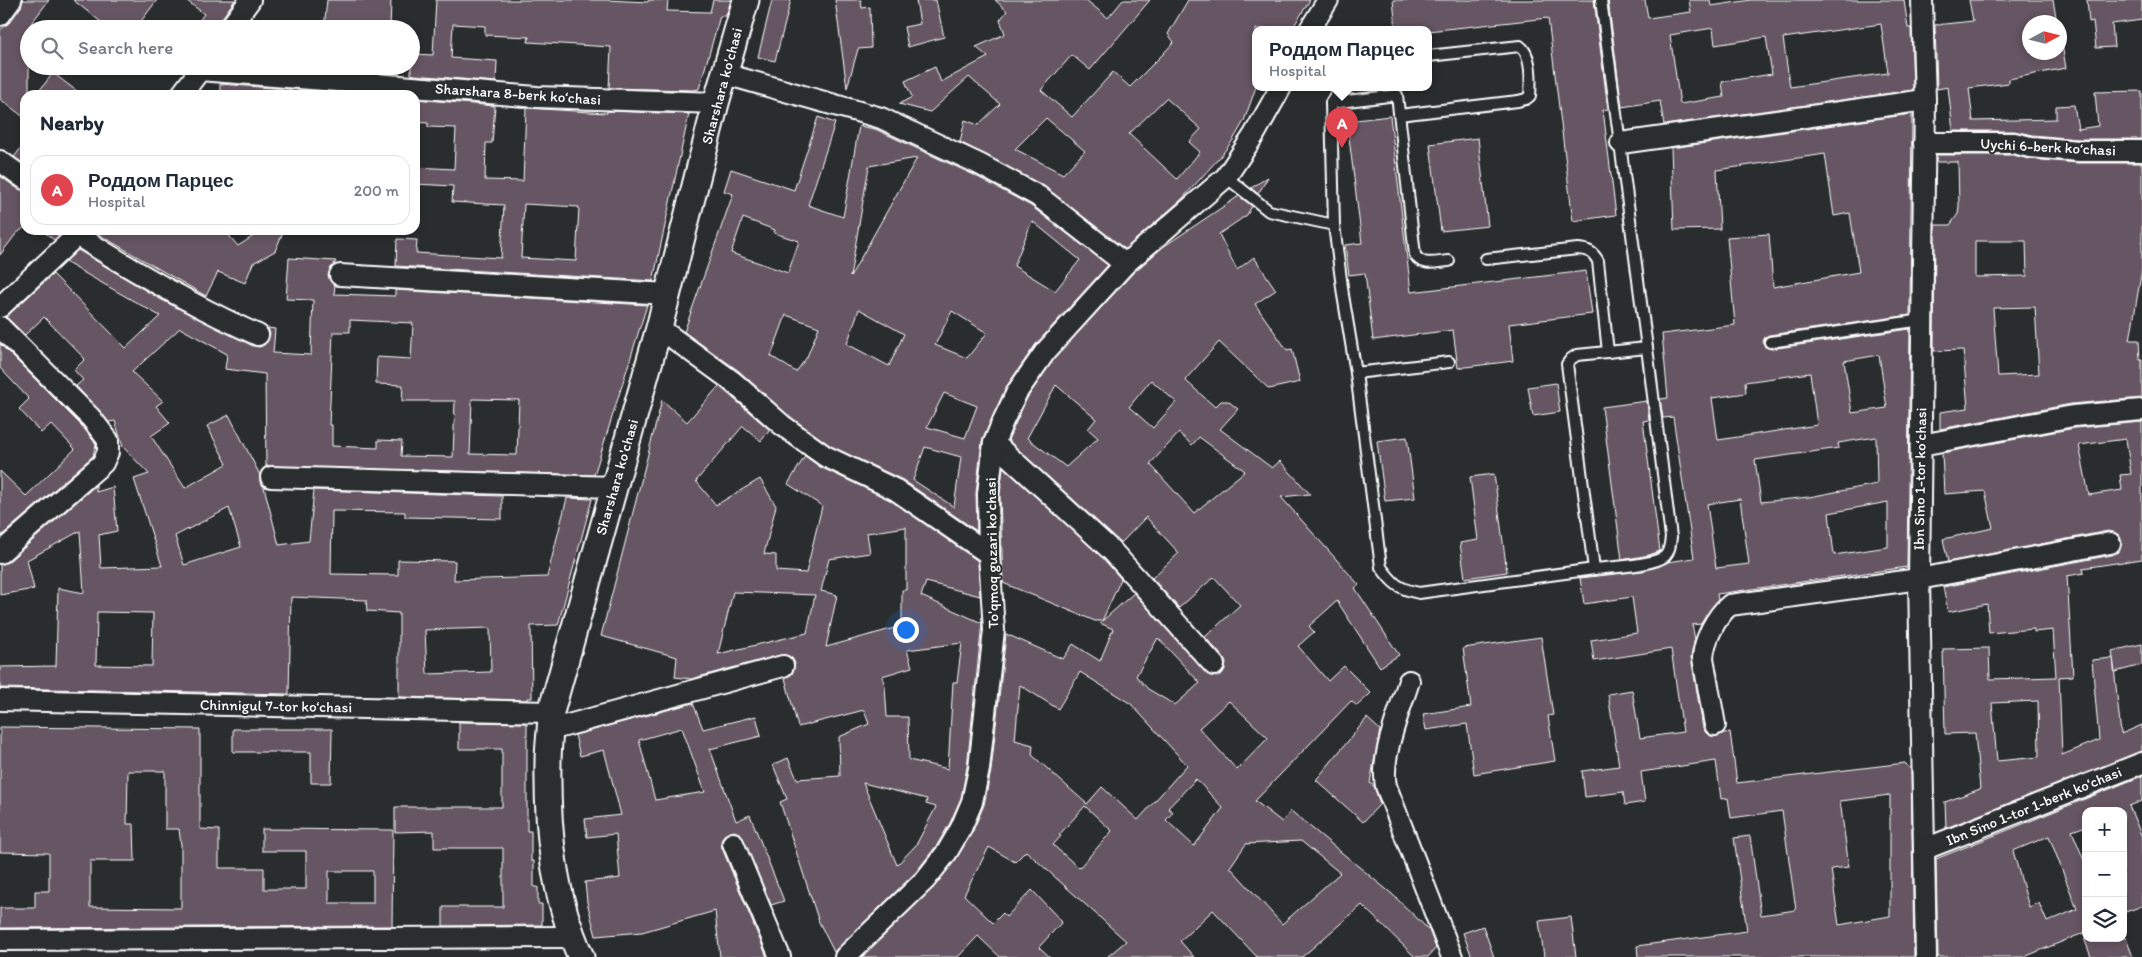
<!DOCTYPE html>
<meta charset="utf-8">
<style>
body{margin:0;font-family:Itim,sans-serif;background:#f2f2f3;color:#1f2937}
.controls{position:absolute;right:15px;bottom:15px;display:grid;overflow:hidden;border-radius:10px;box-shadow:0 2px 8px #0003}
.controls button{width:45px;height:45px;display:grid;place-items:center;padding:0;border:0;border-bottom:1px solid #e0e1e3;background:#fff;color:#1f2937;font:25px sans-serif}
.compass{position:absolute;left:2022px;top:15px;width:45px;height:45px;border-radius:50%;background:#fff;box-shadow:0 2px 8px #0003;rotate:83deg}
.you{position:absolute;left:905px;top:629px;width:18px;height:18px;margin:-12px;border:4px solid #fff;border-radius:50%;background:#1a73e8;box-shadow:0 0 0 8px #1a73e833}
.badge{display:grid;place-items:center;width:32px;height:32px;border-radius:50%;background:#0b8043;color:#fff;font-size:16px;font-weight:700}
.pin{position:absolute;translate:-50% -41px;filter:drop-shadow(0 1px 2px #0008)}
.pin::after{content:'';position:absolute;top:26px;width:18px;height:15px;background:inherit;clip-path:polygon(0 0,100% 0,50% 100%)}
.popup{position:absolute;left:1252px;top:26px;width:180px;height:65px;box-sizing:border-box;display:grid;place-content:center;border-radius:10px;background:#fff;filter:drop-shadow(0 1px 4px #0005);font-size:16px;white-space:nowrap;color:#747a83}
.popup b{font-size:19px;color:#1f2937}
.popup::after{content:'';position:absolute;left:50%;top:100%;margin-left:-10px;border:10px solid transparent;border-top-color:#fff}
.list{margin:0;padding:0;list-style:none}
h2{display:flex;justify-content:space-between;align-items:center;height:65px;margin:0;padding:0 20px;font-size:21px}
h2 small{font-size:16px;font-weight:400;color:#747a83}
.list li{display:grid;grid-template-columns:32px 1fr auto;gap:15px;align-items:center;box-sizing:border-box;height:70px;margin:0 10px 10px;padding:0 10px;border:1px solid #e0e1e3;border-radius:15px}
.list b{display:block;font-size:19px;white-space:nowrap}
.list p{margin:0;font-size:16px;white-space:nowrap;color:#747a83}
.list em{font-size:16px;font-style:normal;color:#747a83}
.icon{flex:none;width:28px;height:28px;fill:none;stroke:currentColor;stroke-width:2;stroke-linecap:round;stroke-linejoin:round}
.map{position:relative;flex:none;width:2142px;height:957px;overflow:hidden}
.search{position:absolute;background:#fff;box-shadow:0 2px 8px #0003;left:20px;top:20px;width:400px;height:55px;display:flex;align-items:center;gap:12px;box-sizing:border-box;padding:0 18px;border-radius:28px;color:#747a83;font-size:19px}
.panel{position:absolute;background:#fff;box-shadow:0 2px 8px #0003;left:20px;top:90px;width:400px;height:145px;border-radius:15px}
.map>svg:first-child{display:block}
.building{fill:#665763;stroke:#fff;fill-rule:evenodd}
.lines{fill:none;stroke-linecap:round;stroke-linejoin:round}
.service-casing{stroke:#fff;stroke-width:14}
.minor-casing{stroke:#fff;stroke-width:24}
.tertiary-casing{stroke:#fff;stroke-width:29}
.service{stroke:#2a2d2e;stroke-width:10}
.minor{stroke:#2a2d2e;stroke-width:20}
.tertiary{stroke:#2a2d2e;stroke-width:25}
.labels{text-anchor:middle;dominant-baseline:central;stroke-width:4;stroke-linejoin:round;paint-order:stroke}
.street-label{font-size:15px;fill:#fff;stroke:#2a2d2e}
</style>
<div class="map">
<svg width="2142" height="957" viewBox="0 0 2142 957">
<rect width="100%" height="100%" fill="#2a2d2e"/>
<filter id="ink" filterUnits="userSpaceOnUse"><feTurbulence type="fractalNoise" baseFrequency=".02" numOctaves="2"/><feDisplacementMap in="SourceGraphic" scale="10" xChannelSelector="R" yChannelSelector="G"/><feConvolveMatrix kernelMatrix="1 2 1 2 8 2 1 2 1" color-interpolation-filters="sRGB"/></filter>
<g filter="url(#ink)">
<!-- building -->
<g class="building">
<path d="M23,0H49L27,29L29,31V95H25V118L0,99V30L10,22L21,7Z"/>
<path d="M73,0H157L135,29H110Z"/>
<path d="M186,0H235L219,22L217,29H193L204,14Z"/>
<path d="M327,0H391L390,29H324Z"/>
<path d="M436,0H606L648,2L649,0H668L667,11L710,12L713,0H731L726,16H720L699,89L694,90L609,88L611,47L528,42L529,37L485,35V26L453,24L451,58L497,61L496,82L415,75L411,74V54L433,55Z"/>
<path d="M772,0H791L775,61L758,57Z"/>
<path d="M835,0H861L862,8L870,7L871,48L858,49L847,88Z"/>
<path d="M916,0H936L944,37L908,47L904,27L920,24Z"/>
<path d="M995,0H1086L1108,18L1123,0H1150L1090,70L1072,55L1041,90L1072,117L1113,72L1130,87L1163,54L1174,42L1168,34L1188,0H1310L1292,29H1256V87L1244,121L1233,140L1220,157L1182,199L1125,249L1044,186L960,142L965,120L978,125L1000,104L969,77L930,112L899,104L912,97L905,81L935,67L941,82L988,57L976,47L1005,34L1000,20L1007,11ZM1166,98L1201,129L1189,142L1200,152L1177,179L1129,134ZM1046,118L1085,151L1063,174L1015,149Z"/>
<path d="M1393,0H1594L1608,109L1603,110L1616,215L1573,221L1548,18L1428,31V29H1396Z"/>
<path d="M1608,0H1645L1648,18L1691,12L1689,0H1710L1711,6L1751,0H1904L1908,28H1911L1913,90L1664,125L1660,101L1622,107ZM1881,24L1888,73L1790,87L1783,38ZM1713,28L1715,45L1766,37L1772,74L1722,82L1724,97L1680,104L1670,35Z"/>
<path d="M1969,0H2053L2057,22H2030V52H2060V33L2066,68L2009,79V83L1969,88L1973,121L2056,119V106L2074,105L2078,129L2098,126L2095,92L2142,91V139H2079L2032,135L2014,131H1953L1948,87L1937,89L1935,25L1973,21Z"/>
<path d="M2087,0H2142V20L2112,24L2114,47L2096,48L2093,21L2089,22Z"/>
<path d="M302,66H382V73Z"/>
<path d="M53,73L82,95H36Z"/>
<path d="M220,84L363,95H220Z"/>
<path d="M415,99L495,106L492,143H486L485,180L523,181L526,108L607,113V111L689,114L653,281L396,266L397,239L417,240L416,253L501,258L504,205L452,202L453,186L415,184V167L454,169L456,128L428,127V123L415,122ZM524,204L579,207L576,261L521,258Z"/>
<path d="M1912,114L1910,315L1769,335L1765,337L1763,342L1765,347L1771,349L1910,329L1907,567L1717,594L1718,600L1701,624L1692,625L1695,639L1691,657L1703,728L1706,733L1711,736L1730,732L1737,783L1905,763L1911,770L1914,957H1638L1637,946L1747,931L1734,838L1750,836L1761,915L1796,910L1782,811L1731,818L1728,798L1721,799L1716,761L1641,772L1645,802L1625,805L1623,792L1585,797L1582,771L1619,766L1608,694L1632,690L1640,738L1683,732L1671,649L1594,661L1591,640L1637,633L1632,597L1584,604L1580,578L1643,571L1668,562L1694,558L1673,417L1663,418L1660,399L1668,398L1662,334L1735,325L1727,237L1769,234L1773,287L1859,272L1850,213L1834,216L1825,154L1717,170L1720,229L1674,230L1671,148ZM1879,355L1887,408L1852,413L1844,361ZM1810,373L1817,425L1718,440L1712,398L1746,393L1745,382ZM1876,437L1877,484L1809,497L1761,502L1755,460L1839,448L1838,443ZM1740,499L1749,564L1716,568L1707,504ZM1888,502V547L1834,555L1829,513ZM1890,795V916L1839,925L1831,869L1849,867L1840,801Z"/>
<path d="M1390,116L1411,292L1586,271L1592,314L1509,324L1513,361L1458,368L1453,330L1373,340L1365,273L1349,275L1345,245L1362,243L1347,121Z"/>
<path d="M818,117L835,123L808,205L843,217L859,126L875,129L974,175L1031,206L1108,265L1036,344L1006,387L982,441L976,493L977,531L903,480L831,446L789,416L739,371L684,332L733,194L724,191L731,169L794,190ZM917,158L850,277L869,166ZM743,218L775,230L774,233L799,241L788,273L731,253ZM1032,221L1080,260L1055,291L1014,266ZM859,309L904,334L889,366L847,344ZM952,311L987,333L967,358L935,345ZM786,315L819,327L807,357L796,372L771,356ZM944,393L977,406L965,438L927,427ZM925,447L961,457L954,507L913,480Z"/>
<path d="M1478,138L1488,226L1441,231L1430,144Z"/>
<path d="M25,143V164L14,157Z"/>
<path d="M1936,155H2013L2029,159L2078,163H2142V269L2130,340H2139L2140,360H2142V398L2071,404L1940,429V412L1968,408L1963,350L1934,351L1935,225H1950L1958,214L1959,206L1958,162H1936ZM1975,241H2026L2027,276L1975,277ZM2035,307L2039,374L1998,376L1993,308Z"/>
<path d="M0,176L18,189L25,191V227L16,234L0,255Z"/>
<path d="M1268,177L1258,194L1251,188Z"/>
<path d="M1239,196L1252,206L1247,215L1219,234L1237,270L1254,257L1276,290L1255,304L1287,350L1292,349L1300,382L1269,389L1219,342L1185,380L1215,407L1221,401H1228L1238,409L1220,429L1272,468L1280,461L1310,494L1281,497L1359,585L1355,588L1399,655L1380,667L1337,601L1309,626L1314,632L1298,646L1328,681L1344,666L1371,693L1357,706L1351,701L1255,801L1282,822L1291,811L1392,894L1429,930L1436,948L1428,957H1415L1362,905L1302,957H1257L1213,910L1180,941L1194,957H1107L1126,941L1026,851L1015,862L989,847L964,895L993,923L1003,913L1006,917L1032,890L1062,922L1039,947L1050,957H1000L978,936L958,957H862L934,887L956,859L972,833L984,805L991,771L1006,634L1063,659L1073,644L1100,661L1113,629L1100,623L1102,621H1095L1003,583L1000,495L1003,467L1104,559L1121,579L1102,621L1134,593L1206,673L1216,677L1222,674L1225,669L1226,663L1223,657L1205,637L1240,605L1214,577L1179,608L1152,578L1179,553L1146,517L1121,543L1008,440L1027,398L1054,359L1133,273L1163,247ZM1151,380L1176,402L1153,428L1129,407ZM1056,385L1096,419L1088,429L1098,438L1066,467L1027,438ZM1179,433L1192,445L1199,437L1245,471L1194,513L1150,464ZM1158,638L1200,683L1175,705L1148,689L1136,676ZM1080,672L1131,704L1187,765L1138,820L1102,787L1087,804L1032,755L1033,745L1015,740L1020,685L1058,709ZM1229,701L1268,738L1237,770L1199,728ZM1196,779L1223,808L1194,846L1166,820L1173,812L1168,808ZM1085,806L1112,831L1079,868L1053,845L1061,836L1059,835ZM1301,841L1340,873L1282,924L1230,867L1246,844Z"/>
<path d="M42,230H65L54,240Z"/>
<path d="M91,230H224L238,246L263,230H284L275,251L253,263L245,283L218,272L206,296Z"/>
<path d="M78,250L160,299L253,346L260,347L265,344L270,334L268,328L275,329L273,353L311,355L313,300L286,299L289,258L336,261L328,275L330,281L335,285L334,294L395,296V290L647,305L594,475L266,466L265,374L225,369L227,354L180,328L132,372L163,401L156,406L170,423L151,436L185,488L227,464L207,426L229,415L260,475V482L264,487L279,545L309,541L314,490L502,496V519L405,517V512L332,511L331,574L398,575V560L455,561L454,580L547,577L567,498L592,499L558,625L531,626L532,698H527V700L399,697V613L367,611L366,600L291,597L289,694L0,688V667L56,666L58,588L84,593L80,531L27,560L34,589L0,595V565L8,562L96,485V492L113,487L117,531L99,535L101,568L162,566L134,479L149,474L123,447L115,421L109,422L76,386L83,380L74,370L85,359L44,317L25,335L6,317L53,274L126,348L160,316L65,262ZM350,320L413,323L411,359L377,357L376,384L403,385L402,401H455L453,457L401,456L402,441L378,440V448L332,446V425H329L333,332H350ZM472,399L519,400L517,455L470,454ZM229,508L241,547L184,565L175,536ZM97,612L153,613L152,666L96,665ZM490,628L491,672L427,674L425,630Z"/>
<path d="M0,344L82,426L96,444L93,456L0,537V471L26,496L75,449L51,424L41,433L19,409L29,399L0,368Z"/>
<path d="M1556,383L1560,412L1533,416L1528,387Z"/>
<path d="M719,386L770,430L761,441L743,426L696,481L716,505L760,479L776,506L764,554L776,555V571L806,573L822,506L788,484L805,456L820,467L890,500L978,561L980,596L926,582L921,596L982,623L967,767L961,798L950,823L937,845L916,872L834,952L819,922L780,802L787,799L773,765L788,758L797,779L840,776L839,737L869,724L864,710L798,727L785,678L792,674L795,663L792,658L786,655H780L691,679L675,677L677,657L601,636L662,400L687,422ZM906,527V590H902V626L826,647L837,595L821,591L829,559L870,553L867,533ZM733,592L815,595L807,633L718,654ZM962,643L957,682H953L948,769L909,760L908,717H887L885,686L882,676L912,667L907,650ZM863,783L927,799L926,804L936,807L916,845L897,865Z"/>
<path d="M1647,401L1649,420L1643,421L1660,551L1649,555L1622,560L1602,407Z"/>
<path d="M2142,422V559L2083,568L2084,573L2067,576L2073,676L2059,677L2062,755L2099,740L2092,660L2113,658L2121,734L2142,725V751L1946,828L1945,802L1980,789L1975,733L1945,734L1943,649L1989,648L1990,679L2056,677L2053,630L2034,632V629L1989,633L1987,604L1948,612L1943,587L2112,555L2118,552L2122,541L2119,535L2108,531L1948,562L1943,539L1993,528L1985,491L1944,494L1942,453L2075,428ZM2126,439L2131,474L2120,475L2122,490L2089,495L2079,445ZM2038,701L2039,757L1997,761L1992,703Z"/>
<path d="M1407,437L1415,498L1385,501L1377,441Z"/>
<path d="M1494,474L1507,572L1465,578L1460,543L1478,540L1470,477Z"/>
<path d="M1541,637L1553,715L1548,716L1555,761L1474,774L1467,724L1426,730L1423,714L1471,707L1463,648Z"/>
<path d="M2142,644V665L2115,672L2112,651Z"/>
<path d="M693,703L703,729L756,716L761,736L710,749L736,821L750,815L784,901L771,905L741,834L734,831L724,835L721,841L722,848L767,957H720L715,911L642,932L596,936L587,902L585,882L620,878L616,834L587,837L585,819L621,815L604,750L580,756L575,735ZM682,728L705,792L655,800L639,740Z"/>
<path d="M1367,718L1380,730L1370,783L1374,786L1380,804L1363,822L1316,780Z"/>
<path d="M459,722L527,723V831H531V861H534V887H538V904H542V925L443,926V907H503V848H434V831L395,832V807H502V749H459Z"/>
<path d="M0,727L200,729V829L219,830V868H264V889H306V851H262V829L393,830L392,926L0,928V908H35V891H49V853L0,852ZM128,771H165V829H179L181,845V908L90,907V861H135L134,824H127ZM329,871H373V903H329Z"/>
<path d="M233,729H332L331,783H311V752H233Z"/>
<path d="M2142,776V801L2129,806L2142,837V906L2123,913V811H2086V826L2072,831L2086,865V932L2024,957H1938L1936,859ZM2049,836L2077,909L2047,922L2039,903L2029,907L2013,851Z"/>
<path d="M1571,917L1576,957H1544L1539,921Z"/>
<path d="M1483,926L1494,957H1472L1463,933Z"/>
<path d="M2084,938H2126L2133,957H2091Z"/>
</g>
<g class="lines">
<!-- service casing -->
<g class="service-casing">
<g id="service">
<path d="M1331,103L1340,87"/>
<path d="M1399,115L1518,101L1526,99L1530,96C1531,81 1532,55 1520,46L1428,56"/>
<path d="M1226,177L1269,211L1334,225L1343,295L1356,373L1449,362"/>
<path d="M1334,225L1331,103L1397,95L1415,255C1422,267 1437,262 1449,261"/>
<path d="M1486,259L1578,249C1589,250 1593,252 1598,261L1608,352"/>
<path d="M1770,342L1922,320"/>
<path d="M1356,373L1381,567C1393,584 1399,589 1419,593L1594,569L1567,364L1571,359L1577,355L1647,348L1601,0"/>
<path d="M1594,569C1610,567 1653,566 1665,556C1670,551 1670,544 1671,537L1647,348"/>
</g>
</g>
<!-- minor casing -->
<g class="minor-casing">
<g id="minor">
<path d="M1922,0L1925,100L1919,579L1926,957"/>
<path d="M0,15L11,0"/>
<path d="M229,29L250,0"/>
<path d="M1310,29L1328,0"/>
<path d="M200,70L537,97L716,103"/>
<path d="M725,74L881,118L979,164L1038,196L1125,264"/>
<path d="M181,95L203,66"/>
<path d="M1621,143L1925,100"/>
<path d="M1924,143H2014L2030,147L2079,151H2142"/>
<path d="M0,161L25,179"/>
<path d="M77,235C135,272 195,307 258,335"/>
<path d="M340,275L668,294"/>
<path d="M0,307L77,235L79,230"/>
<path d="M0,327L91,418L108,440V452L103,463L0,553"/>
<path d="M659,328L732,381L782,425L825,456L896,490L989,554"/>
<path d="M994,443L1112,551L1214,665"/>
<path d="M1921,445L2073,416L2142,410"/>
<path d="M271,477L614,487"/>
<path d="M1409,681C1400,710 1380,757 1386,786L1452,957"/>
<path d="M0,700L551,712"/>
<path d="M1715,725L1703,658C1704,640 1716,616 1730,605L1919,579L2110,543"/>
<path d="M550,730L783,666"/>
<path d="M733,843L780,957"/>
<path d="M1925,849L2142,763"/>
<path d="M0,940L572,937"/>
<path d="M845,957L925,880L947,852L961,828L972,802L979,769L994,630L989,554L988,494L994,443L1003,421L1017,392L1045,352L1125,264L1226,177L1254,135L1281,87"/>
</g>
</g>
<!-- tertiary casing -->
<g class="tertiary-casing">
<path id="tertiary" d="M581,957C553,896 547,828 548,762C548,745 551,728 551,712L659,328L716,103L746,0"/>
</g>
<!-- service -->
<use href="#service" class="service"/>
<!-- minor -->
<use href="#minor" class="minor"/>
<!-- tertiary -->
<use href="#tertiary" class="tertiary"/>
</g>
</g>
<g class="labels">
<!-- street labels -->
<g class="street-label">
<text transform="translate(722 86) rotate(-75)">Sharshara ko'chasi</text>
<text transform="translate(518 94) rotate(4)">Sharshara 8-berk koʻchasi</text>
<text transform="translate(2048 147) rotate(3)">Uychi 6-berk koʻchasi</text>
<text transform="translate(617 477) rotate(-74)">Sharshara ko'chasi</text>
<text transform="translate(1920 479) rotate(-89)">Ibn Sino 1-tor koʻchasi</text>
<text transform="translate(992 553) rotate(-91)">To'qmoq guzari ko'chasi</text>
<text transform="translate(276 706) rotate(1)">Chinnigul 7-tor koʻchasi</text>
<text transform="translate(2034 806) rotate(-22)">Ibn Sino 1-tor 1-berk koʻchasi</text>
</g>
</g>
</svg>
<div class="controls">
<button>+</button>
<button>−</button>
<button><svg class="icon" aria-label="layers" viewBox="0 0 24 24"><path d="M12 4l9 5-9 5-9-5zM3 14l9 5 9-5"/></svg></button>
</div>
<svg class="compass" viewBox="-18 -18 36 36"><path d="M0-13l5 13h-10z" fill="#e53935"/><path d="M0 13l5-13h-10z" fill="#747a83"/></svg>
<div class="you"></div>
<div class="pin badge" style="left:1342px;top:148px;background:#e0444e">A</div>
<div class="popup"><b>Роддом Парцес</b>Hospital</div>
<div class="search"><svg class="icon" aria-label="search" viewBox="0 0 24 24"><circle cx="10" cy="10" r="6"/><path d="M15 15l6 6"/></svg>Search here</div>
<section class="panel">
<h2>Nearby<small></small></h2>
<ul class="list">
<li><span class="badge" style="background:#e0444e">A</span><div><b>Роддом Парцес</b><p>Hospital</p></div><em>200 m</em></li>
</ul>
</section>
</div>
